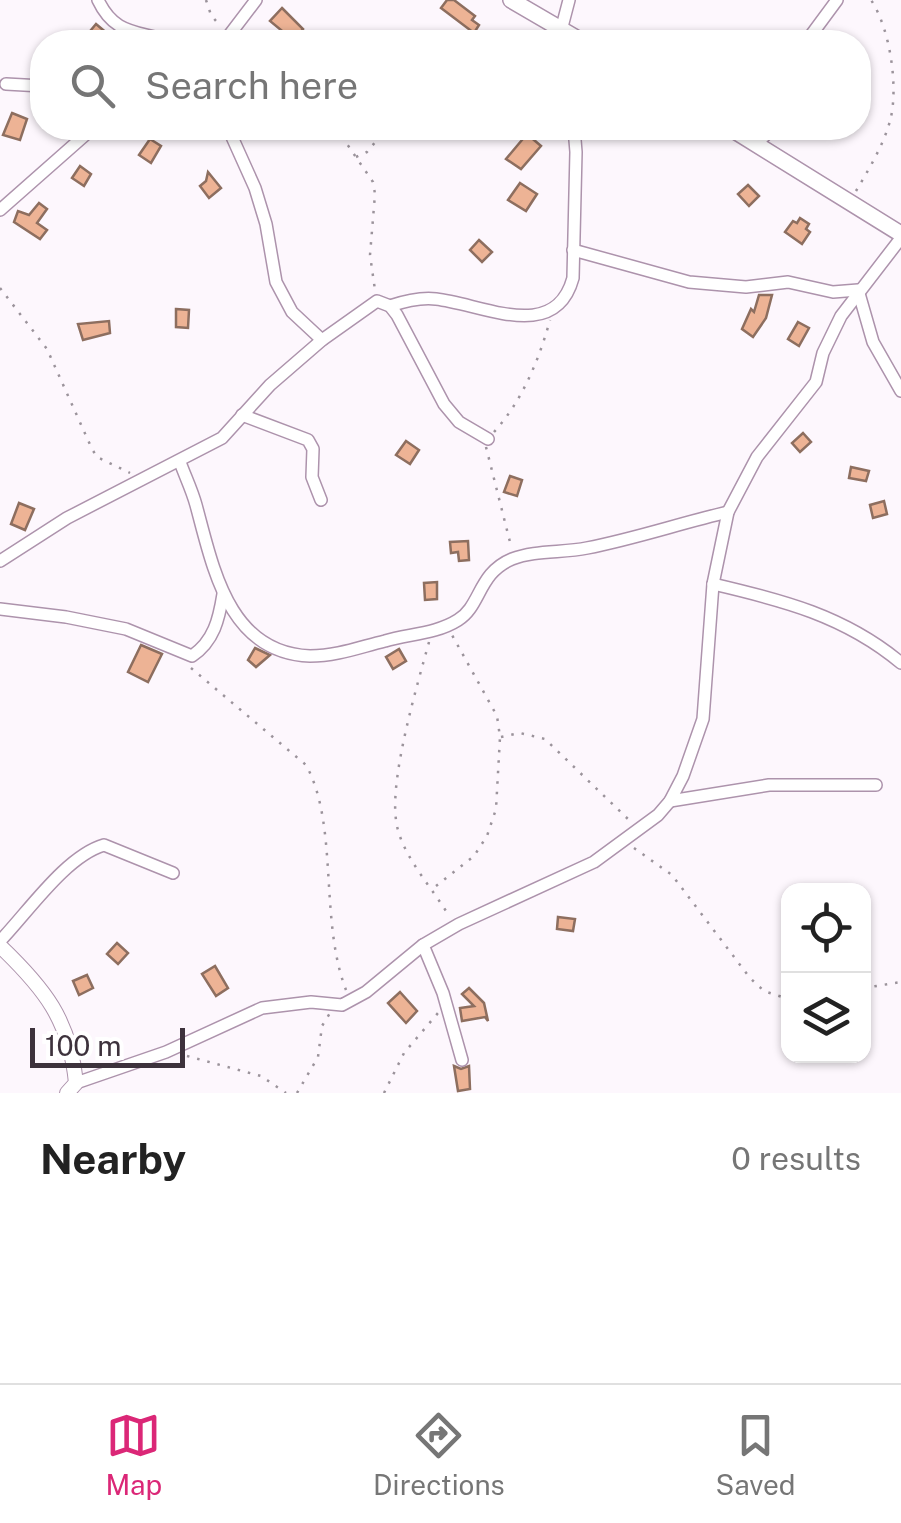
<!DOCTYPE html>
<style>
body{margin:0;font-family:"Public Sans",sans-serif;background:#f2f2f2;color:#222}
.controls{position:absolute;right:30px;bottom:30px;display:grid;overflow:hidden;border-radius:20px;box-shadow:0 2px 8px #0004}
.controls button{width:90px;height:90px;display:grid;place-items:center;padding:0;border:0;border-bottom:2px solid #e0e0e0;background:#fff;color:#222;font:50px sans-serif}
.scale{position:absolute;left:30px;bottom:25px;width:155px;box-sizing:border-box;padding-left:10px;border:5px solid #3d323c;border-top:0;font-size:28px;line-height:35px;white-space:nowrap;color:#3d323c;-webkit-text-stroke:8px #fff;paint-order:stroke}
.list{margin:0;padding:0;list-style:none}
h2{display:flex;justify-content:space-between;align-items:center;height:130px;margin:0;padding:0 40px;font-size:42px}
h2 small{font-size:32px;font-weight:400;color:#767676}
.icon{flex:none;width:55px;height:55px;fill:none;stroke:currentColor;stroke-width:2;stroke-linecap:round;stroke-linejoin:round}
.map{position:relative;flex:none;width:901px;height:1093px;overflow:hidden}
.search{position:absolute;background:#fff;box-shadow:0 2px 8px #0004;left:30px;right:30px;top:30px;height:110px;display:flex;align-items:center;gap:25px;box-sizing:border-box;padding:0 35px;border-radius:40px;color:#767676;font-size:38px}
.sheet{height:290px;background:#fff}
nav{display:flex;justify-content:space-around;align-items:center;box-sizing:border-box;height:140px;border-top:2px solid #e0e0e0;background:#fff;font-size:28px;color:#767676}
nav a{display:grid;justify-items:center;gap:5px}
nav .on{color:#db2777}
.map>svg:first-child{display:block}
.building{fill:#edb395;stroke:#8d6e5f;stroke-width:2.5}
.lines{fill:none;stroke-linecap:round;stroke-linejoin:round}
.minor-casing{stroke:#ad93ac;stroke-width:14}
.tertiary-casing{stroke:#ad93ac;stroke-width:16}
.secondary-casing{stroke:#ad93ac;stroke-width:18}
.path{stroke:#9b939b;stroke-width:2.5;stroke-dasharray:2.5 8;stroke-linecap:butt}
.minor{stroke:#fff;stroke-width:11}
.tertiary{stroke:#fff;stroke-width:14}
.secondary{stroke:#fff;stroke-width:15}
</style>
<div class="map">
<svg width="901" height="1093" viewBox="0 0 901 1093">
<rect width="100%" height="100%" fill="#fdf7fd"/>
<!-- building -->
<g class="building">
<path d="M447,0H454L475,16L472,20L479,25L474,33L441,8Z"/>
<path d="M282,8L303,29L293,40L270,21Z"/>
<path d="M96,24L109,35L103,42H94L86,36Z"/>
<path d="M12,113L27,119L20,140L3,135Z"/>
<path d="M527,134L541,146L521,169L506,159Z"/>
<path d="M150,139L161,146L151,163L139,155Z"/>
<path d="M80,166L91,174L84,186L72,178Z"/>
<path d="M208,172L221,188L209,198L200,186L206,181Z"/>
<path d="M520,183L537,194L526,211L508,200Z"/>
<path d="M748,185L759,196L749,206L738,194Z"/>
<path d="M39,203L47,209L37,223L47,230L40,239L14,222L18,211L29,215Z"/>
<path d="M800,218L809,224L806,229L810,232L802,244L785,232L793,221L797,223Z"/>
<path d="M479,240L492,252L482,262L470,250Z"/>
<path d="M759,295H772L766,318L753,337L742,329L751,309L754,312Z"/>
<path d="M176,309L189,310L188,328L176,327Z"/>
<path d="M109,321L110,333L83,340L78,324Z"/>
<path d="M798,322L809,328L799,346L788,339Z"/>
<path d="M803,433L811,442L800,452L792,443Z"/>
<path d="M406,441L419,450L410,464L396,455Z"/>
<path d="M851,467L869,471L866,481L849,478Z"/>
<path d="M510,476L522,480L517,496L504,492Z"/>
<path d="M884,501L887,514L873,518L870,505Z"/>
<path d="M19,503L34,509L25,530L11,524Z"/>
<path d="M468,541L469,560L459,561L458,552L451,553L450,542Z"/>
<path d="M437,582V599L425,600L424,583Z"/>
<path d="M141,645L162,654L148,682L128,672Z"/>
<path d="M255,648L270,655L256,667L248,660Z"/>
<path d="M399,649L406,661L393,669L386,657Z"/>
<path d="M558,917L575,919L573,931L557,929Z"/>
<path d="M117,943L128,953L118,964L107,954Z"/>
<path d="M215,966L228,988L216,996L202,974Z"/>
<path d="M87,975L93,988L79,995L73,981Z"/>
<path d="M469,988L484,1003L488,1021L485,1017L462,1021L460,1008L474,1006L462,994Z"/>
<path d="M400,992L417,1011L406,1023L388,1003Z"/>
<path d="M454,1066L461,1069L469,1066L470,1089L458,1091Z"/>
</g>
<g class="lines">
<!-- minor casing -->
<g class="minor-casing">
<g id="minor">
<path d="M98,0C115,36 138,30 170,42"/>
<path d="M224,42L256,0"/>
<path d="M558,42L569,0"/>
<path d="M806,42L837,0"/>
<path d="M6,84L42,86"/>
<path d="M228,128L255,188L266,224L276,282L292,312L322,340"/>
<path d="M757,143L773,128"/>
<path d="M0,210L93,128"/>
<path d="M573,250L689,282L746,287L788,282L833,292L858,290L873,342L901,391"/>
<path d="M390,306C405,301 420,297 436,299C482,304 555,344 573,278L576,152L574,128"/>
<path d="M242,415L308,440L313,449L312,477L321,500"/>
<path d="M180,462C185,476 192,490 196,505C213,567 228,653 310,656C337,656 360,647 385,641C408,634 436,634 458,620C481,606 478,573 512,559C535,550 563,553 587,548C634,539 681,523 728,512"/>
<path d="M0,561L67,518L222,438L270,385L322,340L377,301L390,306L397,315L444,404L459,422L488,439"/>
<path d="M713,584C782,600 845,616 901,663"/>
<path d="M0,609L66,617L126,629L192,656C214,641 219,619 223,594"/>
<path d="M670,801L769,785H876"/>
<path d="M0,941C28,912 66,856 104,845L173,873"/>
<path d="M423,945L443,993L462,1060"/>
<path d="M76,1083L166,1052L262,1008L311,1002L342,1005L366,992L423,945L459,924L594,862L658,815L670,801L683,776L703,719L713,584L728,512L757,457L816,382L823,353L841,316L901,238"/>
</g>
</g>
<!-- tertiary casing -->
<g class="tertiary-casing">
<path id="tertiary" d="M0,946C44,988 70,1020 76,1083L67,1093"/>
</g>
<!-- secondary casing -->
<g class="secondary-casing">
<g id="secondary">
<path d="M511,0L583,42"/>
<path d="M730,128L901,234"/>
</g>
</g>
<!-- path -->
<g class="path">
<path d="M206,0L211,15L221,27"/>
<path d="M336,128L373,182L375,194L370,255L375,290"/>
<path d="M356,157L367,152L387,128"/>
<path d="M856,191C869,169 883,146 890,121C899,88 890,28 871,0"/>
<path d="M0,288L47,349L92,449L97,457L130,473"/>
<path d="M494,432C522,401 539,360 550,320"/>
<path d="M486,447L511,546"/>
<path d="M429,642C417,686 390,776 396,820C400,854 432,887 449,916"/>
<path d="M191,668L306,765C339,825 319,920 346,990"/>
<path d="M501,737L520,733L545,739L629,820"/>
<path d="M634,848L672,875L750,978L764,991L788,999"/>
<path d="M436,886L474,856L487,836L496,809L500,737L497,716L452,635"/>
<path d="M864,988L901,982"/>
<path d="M187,1056L261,1076L286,1093"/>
<path d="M297,1093L318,1057L322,1026L330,1013"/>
<path d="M384,1093L404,1053L438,1013"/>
</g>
<!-- minor -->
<use href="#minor" class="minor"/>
<!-- tertiary -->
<use href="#tertiary" class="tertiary"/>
<!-- secondary -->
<use href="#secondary" class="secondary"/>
</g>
</svg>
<div class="controls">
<button><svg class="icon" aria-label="locate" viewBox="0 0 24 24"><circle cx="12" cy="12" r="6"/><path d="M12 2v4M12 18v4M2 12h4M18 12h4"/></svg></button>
<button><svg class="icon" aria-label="layers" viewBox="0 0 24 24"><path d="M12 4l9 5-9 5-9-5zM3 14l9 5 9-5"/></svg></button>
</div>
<div class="scale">100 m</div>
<div class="search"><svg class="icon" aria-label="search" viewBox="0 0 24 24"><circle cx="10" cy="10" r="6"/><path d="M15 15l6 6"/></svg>Search here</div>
</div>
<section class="sheet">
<h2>Nearby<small>0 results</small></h2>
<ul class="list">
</ul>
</section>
<nav>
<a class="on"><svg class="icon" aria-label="map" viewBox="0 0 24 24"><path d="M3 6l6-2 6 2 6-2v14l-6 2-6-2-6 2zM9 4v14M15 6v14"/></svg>Map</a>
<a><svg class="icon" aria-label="directions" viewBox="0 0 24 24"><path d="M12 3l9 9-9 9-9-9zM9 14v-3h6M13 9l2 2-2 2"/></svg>Directions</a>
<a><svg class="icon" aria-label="saved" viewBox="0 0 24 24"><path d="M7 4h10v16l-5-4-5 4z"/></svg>Saved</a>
</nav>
